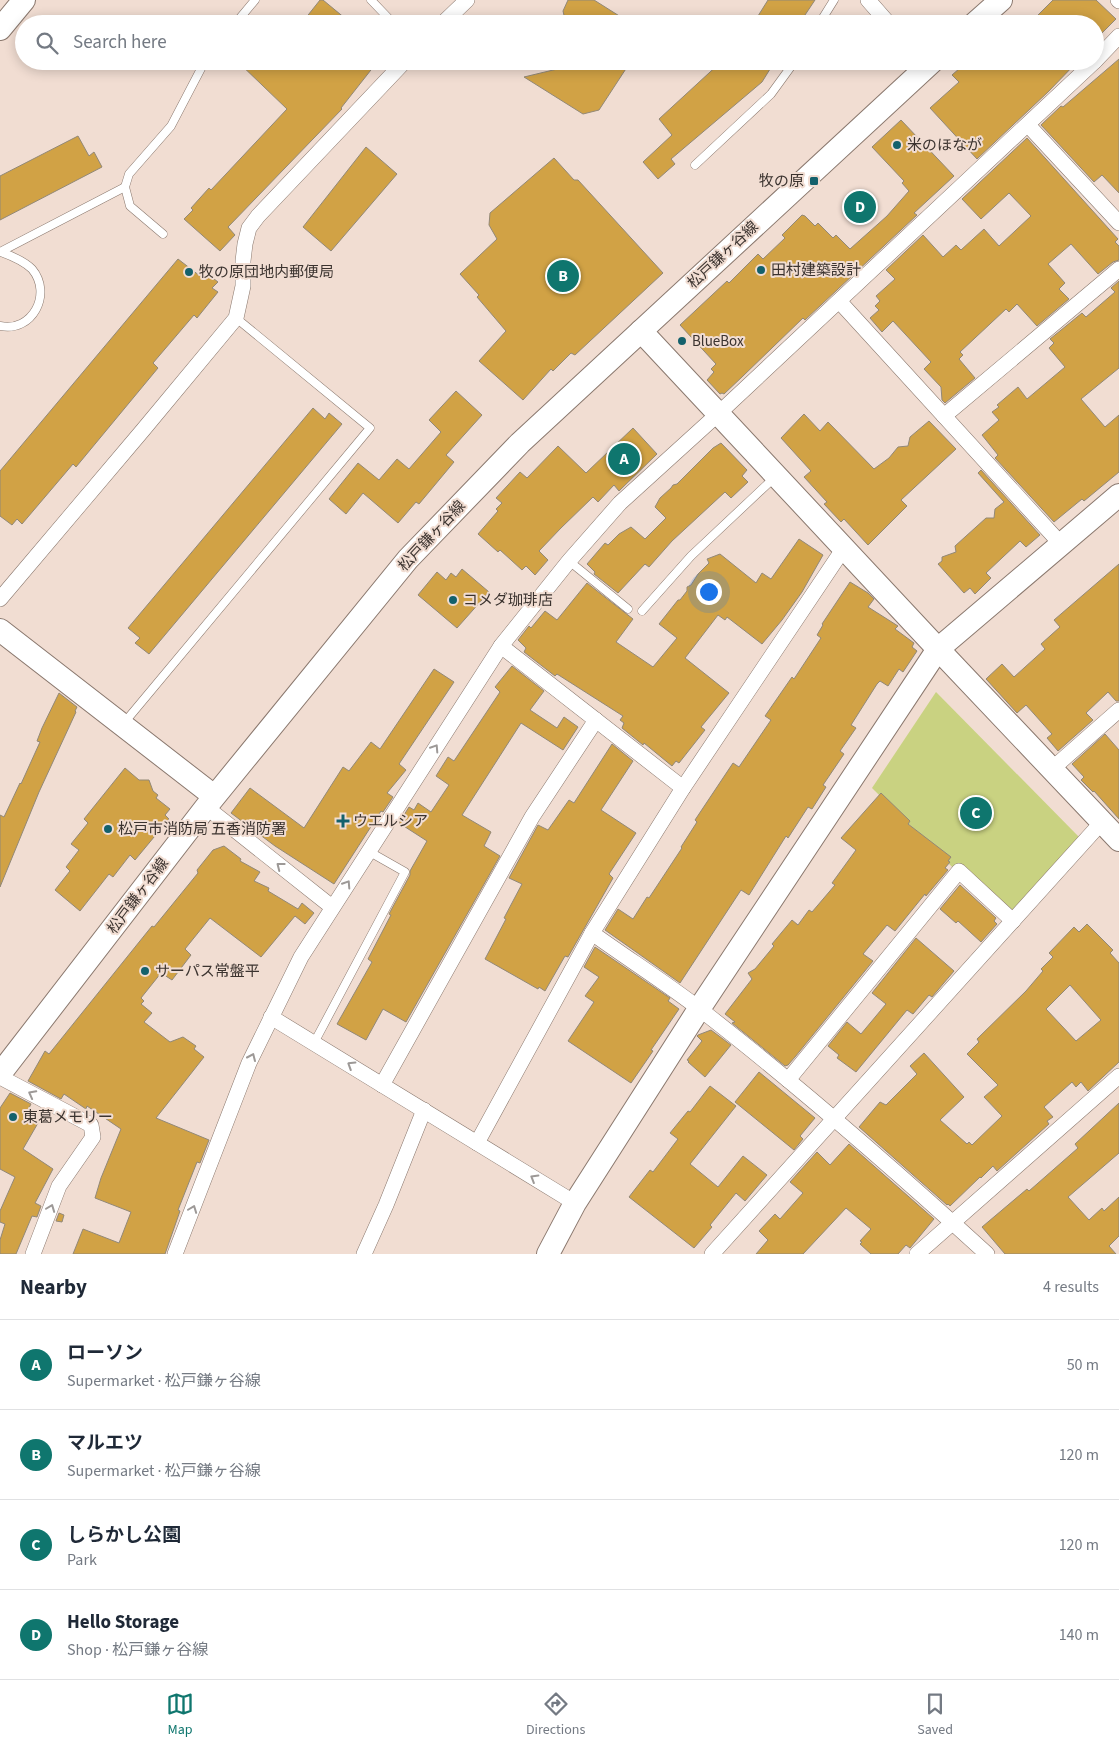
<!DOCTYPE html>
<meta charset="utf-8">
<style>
body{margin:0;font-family:"Source Sans 3","Noto Sans JP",sans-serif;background:#f2f2f3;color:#1f2937}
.you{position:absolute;left:708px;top:591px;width:18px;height:18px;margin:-12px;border:4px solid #fff;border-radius:50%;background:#1a73e8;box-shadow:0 0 0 8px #1a73e833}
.badge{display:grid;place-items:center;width:32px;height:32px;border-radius:50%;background:#0f766e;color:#fff;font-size:16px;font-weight:700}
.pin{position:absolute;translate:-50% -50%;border:2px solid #fff;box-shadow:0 1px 5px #0006}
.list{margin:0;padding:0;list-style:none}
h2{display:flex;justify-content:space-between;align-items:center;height:65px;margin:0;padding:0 20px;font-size:21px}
h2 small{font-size:16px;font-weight:400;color:#747a83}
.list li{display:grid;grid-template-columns:32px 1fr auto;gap:15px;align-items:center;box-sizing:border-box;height:90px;padding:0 20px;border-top:1px solid #e0e1e3}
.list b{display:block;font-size:19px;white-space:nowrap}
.list p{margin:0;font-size:16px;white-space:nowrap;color:#747a83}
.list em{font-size:16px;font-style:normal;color:#747a83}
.icon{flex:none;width:28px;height:28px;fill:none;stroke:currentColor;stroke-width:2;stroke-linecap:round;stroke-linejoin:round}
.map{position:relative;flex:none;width:1119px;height:1254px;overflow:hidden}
.search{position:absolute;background:#fff;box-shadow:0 2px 12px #0003;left:15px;right:15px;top:15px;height:55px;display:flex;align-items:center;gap:12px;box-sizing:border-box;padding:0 18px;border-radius:28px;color:#747a83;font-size:19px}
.sheet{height:425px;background:#fff}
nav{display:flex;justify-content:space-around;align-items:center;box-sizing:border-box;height:70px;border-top:1px solid #e0e1e3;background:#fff;font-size:14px;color:#747a83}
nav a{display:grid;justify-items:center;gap:2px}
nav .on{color:#0f766e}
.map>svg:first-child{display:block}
.green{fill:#c9d281}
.building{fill:#d1a245;stroke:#928877;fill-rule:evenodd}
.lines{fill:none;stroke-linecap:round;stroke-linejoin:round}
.lane-casing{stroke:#8a786e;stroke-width:9}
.street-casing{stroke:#8a786e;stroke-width:16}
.secondary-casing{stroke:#8a786e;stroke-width:24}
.lane{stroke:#fff;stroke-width:8}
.street{stroke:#fff;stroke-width:15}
.secondary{stroke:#fff;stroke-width:22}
.oneway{stroke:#9d9997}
.poi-dot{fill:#14616c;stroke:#f1ddd2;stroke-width:2}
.labels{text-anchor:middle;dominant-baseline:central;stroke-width:4;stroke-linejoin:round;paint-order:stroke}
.poi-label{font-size:15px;fill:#3b332f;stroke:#f1ddd2;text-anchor:start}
.street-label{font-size:15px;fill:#3b332f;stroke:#f1ddd2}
</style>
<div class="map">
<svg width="1119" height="1254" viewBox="0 0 1119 1254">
<rect width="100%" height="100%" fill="#f1ddd2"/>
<!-- green -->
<path class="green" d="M936,692L1079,837L1006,920L872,788Z"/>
<!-- building -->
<g class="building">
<path d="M320,0H323L352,24H301Z"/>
<path d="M568,0H594L632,24H566L563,11Z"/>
<path d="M768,0H815L799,24H753Z"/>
<path d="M1053,0H1096L1116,19L1098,37L1095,35V24H1082L1079,21L1076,24H1029Z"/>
<path d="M1119,59V193L1102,175L1094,182L1041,125L1061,106L1063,107Z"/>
<path d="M237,61H378L341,108L342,109L228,227L235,235L220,251L184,219L193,210L191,208L209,188L211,190L287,109Z"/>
<path d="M574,61H631L599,110L583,114L524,77L574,65Z"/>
<path d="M722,61H775L762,82L671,159L675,164L658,179L643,162L672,135L659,119Z"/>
<path d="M968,61H1078L1048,92L977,159L930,108L959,82L952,75Z"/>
<path d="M901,120L954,176L914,213L917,215L805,320L803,318L743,376L724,394L722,393L720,394L707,380L714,372L711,369L716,364L680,325L727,281L729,283L758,254L763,259L785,238L782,235L802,215L805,216L815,226L818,223L833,238L836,235L850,249L887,216L909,191L902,183L904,181L872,147Z"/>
<path d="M78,136L89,156L94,152L102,167L0,220V176Z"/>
<path d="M1027,138L1118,239L1115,242L1119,246V260L1113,262L1098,274L1071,244L1048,264L1065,283L1059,289L1069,299L1037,326L1017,304L1009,312L1006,309L960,352L963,355L959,359L975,378L945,403L942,400L941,387L924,369L931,362L893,321L882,332L870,318L879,310L875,306L880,301L876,296L895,279L886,270L923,235L943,257L956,245L961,250L984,229L999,246L1031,216L1009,193L981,219L962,199Z"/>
<path d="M366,147L397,174L331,251L303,227Z"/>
<path d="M554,158L574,180H578L663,273L575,355L571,353L553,371L551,369L523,400L479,361L506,331L477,297L479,295L460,274L497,239L489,225L490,213Z"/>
<path d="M178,259L200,276L205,272L218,282L212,288L218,292L197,318L194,315L153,363L158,368L76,467L73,464L22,524L17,519L12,525L0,516V471Z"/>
<path d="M1119,281V368L1081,399L1105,427L1119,415V472L1084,501L1082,499L1054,522L995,458L998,455L982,435L999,420L992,412L999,407L997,405L1018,387L1027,399L1065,367L1049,348L1054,343L1050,339L1082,313L1086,317L1115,292L1111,288Z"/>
<path d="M456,391L482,415L446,455L454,462L419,504L416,502L398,523L363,493L346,514L329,499L358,463L379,480L397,459L409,469L441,432L429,420Z"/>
<path d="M313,408L325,419L329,413L342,424L149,654L135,643L140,638L128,628Z"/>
<path d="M804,414L820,431L828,422L874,469L889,458L898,447L908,446L910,437L929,421L956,449L901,500L907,506L868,545L844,519L841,522L824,504L827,502L804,477L811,471L781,438Z"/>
<path d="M633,428L657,454L619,491L614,485L598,502L593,497L561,528L539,551L548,560L535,575L526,566L522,570L500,550L498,552L478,534L498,511L496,509L502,503L496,498L520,472L527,478L558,446L586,473Z"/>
<path d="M721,443L747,470L742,476L748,482L731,498L725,492L672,541L649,567L645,564L618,593L594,574L595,572L587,564L605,543L608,545L619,534L631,527L645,539L666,518L655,507L660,498L671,488L673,485L677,484L713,448Z"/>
<path d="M981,470L1040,535L1026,547L1020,541L986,573L991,578L975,594L970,588L964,593L938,564L942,561V557L956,552L955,546L986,518H994L995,509L1004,502L978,473Z"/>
<path d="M799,539L823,555L802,592L782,620L762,644L727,617L725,620L718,615L685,658L729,693L701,727L705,730L679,763L676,761L672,766L644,743L643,745L622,728L624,723L620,720L623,716L557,674L555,676L524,652L526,648L518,640L529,626L531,628L545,611L557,620L587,583L633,619L616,642L653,667L677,638L659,624L678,600H680L687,591V587L691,585L698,574L709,563L707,559L720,554L756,583L762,573L771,579Z"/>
<path d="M1119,564V701H1116L1108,692L1086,713L1093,720L1058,751L1047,738L1052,734L1026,705L1017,713L986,679L1002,664L1014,677L1045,649L1041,644L1060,627L1054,620Z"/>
<path d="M462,569L489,592L457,628L418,595L437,572L446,580L451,573L456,577Z"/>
<path d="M850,582L868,593L874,599L868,607L898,626L895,629L914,643L912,647L917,651L903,672L899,669L888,686L880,681L877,684L851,725L856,728L840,751L844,754L823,785L826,787L812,809L808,807L788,838L786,836L749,895L741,890L680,983L605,930L618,909L633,919L647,897L649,898L682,848L681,847L697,822L695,820L733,763L739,767L771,720L765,716L792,677L794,679L821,638L817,635L823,625L822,624Z"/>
<path d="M512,666L544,691L530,710L557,728L564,717L578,727L563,750L521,723L462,815L491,832L484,846L500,856L406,1022L383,1009L366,1040L337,1024L372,962L368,959L391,915L389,914L410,875V871L427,841L399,823L409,807L414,810L418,803L431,812L449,785L436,776L448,757L454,761L500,692L495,687Z"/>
<path d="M434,669L454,682L399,764L406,770L387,793L393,797L383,812L381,811L334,884L275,846L231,813L250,788L304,828L343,767L349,771L371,742L380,749Z"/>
<path d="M59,693L77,707L75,711L76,712L39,792L0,887V815L4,817L20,783L21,784L40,742L37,741L42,728Z"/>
<path d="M1105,734L1119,750V819L1094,791L1093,792L1081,780L1084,777L1072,764Z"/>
<path d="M612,744L633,761L601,810L636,833L609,874L613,878L568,957L565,956L545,991L539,987L538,989L485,959L506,919L504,918L522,884L509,878L538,825L548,830L569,800L574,803Z"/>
<path d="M125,768L139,780H149L153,791L158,795L156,798L170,809L165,815L169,819L135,860L130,855L113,877L109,874L80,911L55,890L70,871L66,867L79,850L71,844L88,823L84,819Z"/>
<path d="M881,793L910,821L908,824L951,857L948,861L950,862L945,868L948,870L926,896L925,894L895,931L887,925L863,954L873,961L795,1057L788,1065L785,1066L732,1023L735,1022L725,1014L752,979L748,973L755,969L774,946L772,944L792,920L798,925L809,910L812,912L835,885L832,883L856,850L841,838Z"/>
<path d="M224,846L241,859L240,861L260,872L254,881L269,888L268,891L298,909L302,903L314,913L305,924L295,916L261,957L210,918L185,949L191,955L172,980L161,973L141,998L144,1001L141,1004L152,1013L144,1022L170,1042L183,1037L196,1046L194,1049L204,1057L156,1118L209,1140L200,1163L197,1162L178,1210L180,1211L165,1254H73L83,1229L119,1243L131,1212L95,1198L101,1178L121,1129L87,1106L86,1109L64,1094L61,1099L28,1081L45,1051L49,1054L152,926L154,927L198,873L197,870L213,850Z"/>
<path d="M960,885L996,918L994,921L997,924L981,942L958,921L956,923L940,909Z"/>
<path d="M1087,924L1113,950L1110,953L1119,963V1062L1088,1091L1081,1082L1076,1087L1072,1082L1044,1107L1053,1117L1047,1121L1049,1124L997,1171L993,1166L981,1178L980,1177L950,1206L948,1204L947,1205L859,1127L880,1102L886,1105L917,1074L910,1066L924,1053L964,1097L940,1120L967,1144L969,1142L972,1145L1002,1116L984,1097L998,1085L967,1054L979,1042L977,1039L1026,991L1043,971L1041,969L1053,957L1049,953L1074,927L1079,932ZM1070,985L1101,1020L1076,1041L1046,1009Z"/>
<path d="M916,938L954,971L932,997L929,995L913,1014L907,1010L856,1072L837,1058L839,1055L828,1046L847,1022L861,1034L886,1004L872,993Z"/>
<path d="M595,947L670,998L668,1001L679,1009L651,1050L653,1051L631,1083L568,1041L594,1002L585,996L599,977L584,967Z"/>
<path d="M711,1030L731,1045L705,1077L688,1062L689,1061L687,1060L702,1041L697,1036L698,1035Z"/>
<path d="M759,1072L815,1118L800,1136L803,1139L794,1150L735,1102Z"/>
<path d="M710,1086L736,1106L690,1164L718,1187L743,1156L767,1175L745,1201L736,1193L710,1225L712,1227L694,1248L629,1197L650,1170L653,1172L678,1139L670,1133L688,1111L690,1112Z"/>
<path d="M10,1093L31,1104L26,1114L38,1123L23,1149L53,1169L35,1203L41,1206L37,1217L32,1216L16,1254H0V1240L5,1224L0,1222V1211L15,1177L0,1169V1108Z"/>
<path d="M1119,1103V1153L1068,1197L1089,1220L1102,1208L1104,1211L1119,1197V1236L1109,1246L1116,1254H1005L982,1227L1027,1189L1029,1191L1078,1148L1075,1144Z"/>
<path d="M849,1144L934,1219L910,1248L906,1245L898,1254H871L860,1244L862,1242L860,1241L871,1229L846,1208L803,1254H756L768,1240L759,1231L775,1214L780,1219L803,1193L790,1182L817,1152L830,1165Z"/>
<path d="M59,1213L64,1215L62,1222L56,1221Z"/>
</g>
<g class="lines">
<!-- lane casing -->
<g class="lane-casing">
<g id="lane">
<path d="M371,0L394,24"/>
<path d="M235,24L255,0"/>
<path d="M819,24L834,0"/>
<path d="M695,165L771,94L795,61"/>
<path d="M163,234L130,206L125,187L129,174L171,126L205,61"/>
<path d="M0,252L125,187"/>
<path d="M0,326C32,333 53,294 32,269C24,261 12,256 1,252"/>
<path d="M569,561L628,609"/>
<path d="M642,611L691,556L775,477"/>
<path d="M124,723L370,428L236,318"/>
<path d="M314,1043L405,872L368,851"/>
</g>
</g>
<!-- street casing -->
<g class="street-casing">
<g id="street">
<path d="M868,0L889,24"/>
<path d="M1118,0L1119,1"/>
<path d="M442,24L467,0"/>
<path d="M1095,61L1119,36"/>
<path d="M1028,125L1119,223"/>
<path d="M839,301L1061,544"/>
<path d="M944,416L1119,269"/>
<path d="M0,599L143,430L236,318L243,286V261L245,244L249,228L258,216L405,61"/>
<path d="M501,646L683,788"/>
<path d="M1052,769L1119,710"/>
<path d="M206,807L332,907"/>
<path d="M592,933C628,959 666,983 701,1010C800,1087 894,1169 987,1254"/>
<path d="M271,1017L575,1203"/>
<path d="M0,1077L91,1125L93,1137L59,1186L33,1254"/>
<path d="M788,1080L959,871L1013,921"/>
<path d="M382,1085L532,817L596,720"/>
<path d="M477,1143L592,933L683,788L844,548"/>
<path d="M175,1254L249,1063L301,957L501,646L569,561L620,503L718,414L1095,61"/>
<path d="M364,1254L386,1205L424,1110"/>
<path d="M712,1254L1102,822"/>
<path d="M917,1254L1119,1076"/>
</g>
</g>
<!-- secondary casing -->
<g class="secondary-casing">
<g id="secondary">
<path d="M974,24L1001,0"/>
<path d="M0,29L24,0"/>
<path d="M641,331L938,649L1119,840"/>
<path d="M0,630L214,796"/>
<path d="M0,1074L206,807L408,559L520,443L933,61"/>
<path d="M548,1254L575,1203L699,1009L938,649L1119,495"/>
</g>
</g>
<!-- lane -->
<use href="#lane" class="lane"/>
<!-- street -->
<use href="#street" class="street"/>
<!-- secondary -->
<use href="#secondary" class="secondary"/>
</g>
<!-- one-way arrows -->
<defs><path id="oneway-chevron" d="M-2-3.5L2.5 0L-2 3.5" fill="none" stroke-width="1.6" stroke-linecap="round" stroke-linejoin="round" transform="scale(1.25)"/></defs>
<g class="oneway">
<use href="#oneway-chevron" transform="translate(435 748) rotate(-57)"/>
<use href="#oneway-chevron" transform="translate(280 866) rotate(-142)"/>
<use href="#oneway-chevron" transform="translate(347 884) rotate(-57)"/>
<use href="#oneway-chevron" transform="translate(252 1057) rotate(-66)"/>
<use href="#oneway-chevron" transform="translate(351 1065) rotate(-148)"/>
<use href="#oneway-chevron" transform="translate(32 1094) rotate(-152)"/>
<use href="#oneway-chevron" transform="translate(534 1178) rotate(-149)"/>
<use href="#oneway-chevron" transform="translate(51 1208) rotate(-69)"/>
<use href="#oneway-chevron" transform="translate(193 1209) rotate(-69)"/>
</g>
<!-- markers -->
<g class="poi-dot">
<circle cx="897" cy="145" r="5"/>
<rect x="809" y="176" width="10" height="10" rx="2.5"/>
<circle cx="761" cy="270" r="5"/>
<circle cx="189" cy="272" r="5"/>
<circle cx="682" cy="341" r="5"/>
<circle cx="453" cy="600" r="5"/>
<path d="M340.5 813.5h5v5h5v5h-5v5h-5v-5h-5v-5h5z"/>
<circle cx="108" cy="829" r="5"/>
<circle cx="145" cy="971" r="5"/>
<circle cx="13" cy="1117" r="5"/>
</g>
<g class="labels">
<!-- poi labels -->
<g class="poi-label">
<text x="907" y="145">米のほなが</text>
<text x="804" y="181" text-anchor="end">牧の原</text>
<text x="771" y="270">田村建築設計</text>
<text x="199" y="272">牧の原団地内郵便局</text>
<text x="692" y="341">BlueBox</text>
<text x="463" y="600">コメダ珈琲店</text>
<text x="353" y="821">ウエルシア</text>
<text x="118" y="829">松戸市消防局 五香消防署</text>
<text x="155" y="971">サーパス常盤平</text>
<text x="23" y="1117">東葛メモリー</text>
</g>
<!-- street labels -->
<g class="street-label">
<text transform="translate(723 255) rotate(-43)">松戸鎌ヶ谷線</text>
<text transform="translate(432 536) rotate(-47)">松戸鎌ヶ谷線</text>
<text transform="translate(138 896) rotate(-53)">松戸鎌ヶ谷線</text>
</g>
</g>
</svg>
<div class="you"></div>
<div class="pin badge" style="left:624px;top:459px">A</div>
<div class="pin badge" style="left:563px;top:276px">B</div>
<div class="pin badge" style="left:976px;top:813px">C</div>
<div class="pin badge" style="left:860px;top:207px">D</div>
<div class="search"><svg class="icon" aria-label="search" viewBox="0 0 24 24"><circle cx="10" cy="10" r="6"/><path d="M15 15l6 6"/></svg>Search here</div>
</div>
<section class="sheet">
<h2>Nearby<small>4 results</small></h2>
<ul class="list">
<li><span class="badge">A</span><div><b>ローソン</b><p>Supermarket · 松戸鎌ヶ谷線</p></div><em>50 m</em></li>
<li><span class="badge">B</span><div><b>マルエツ</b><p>Supermarket · 松戸鎌ヶ谷線</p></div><em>120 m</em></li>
<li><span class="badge">C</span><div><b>しらかし公園</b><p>Park</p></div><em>120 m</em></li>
<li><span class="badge">D</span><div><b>Hello Storage</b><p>Shop · 松戸鎌ヶ谷線</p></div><em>140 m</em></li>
</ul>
</section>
<nav>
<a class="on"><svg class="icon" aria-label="map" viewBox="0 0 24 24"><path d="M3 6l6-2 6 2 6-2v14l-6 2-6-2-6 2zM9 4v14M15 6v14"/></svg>Map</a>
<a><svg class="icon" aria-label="directions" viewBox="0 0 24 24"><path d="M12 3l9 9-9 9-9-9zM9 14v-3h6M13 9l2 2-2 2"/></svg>Directions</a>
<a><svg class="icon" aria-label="saved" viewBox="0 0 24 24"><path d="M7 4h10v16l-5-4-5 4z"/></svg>Saved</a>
</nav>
